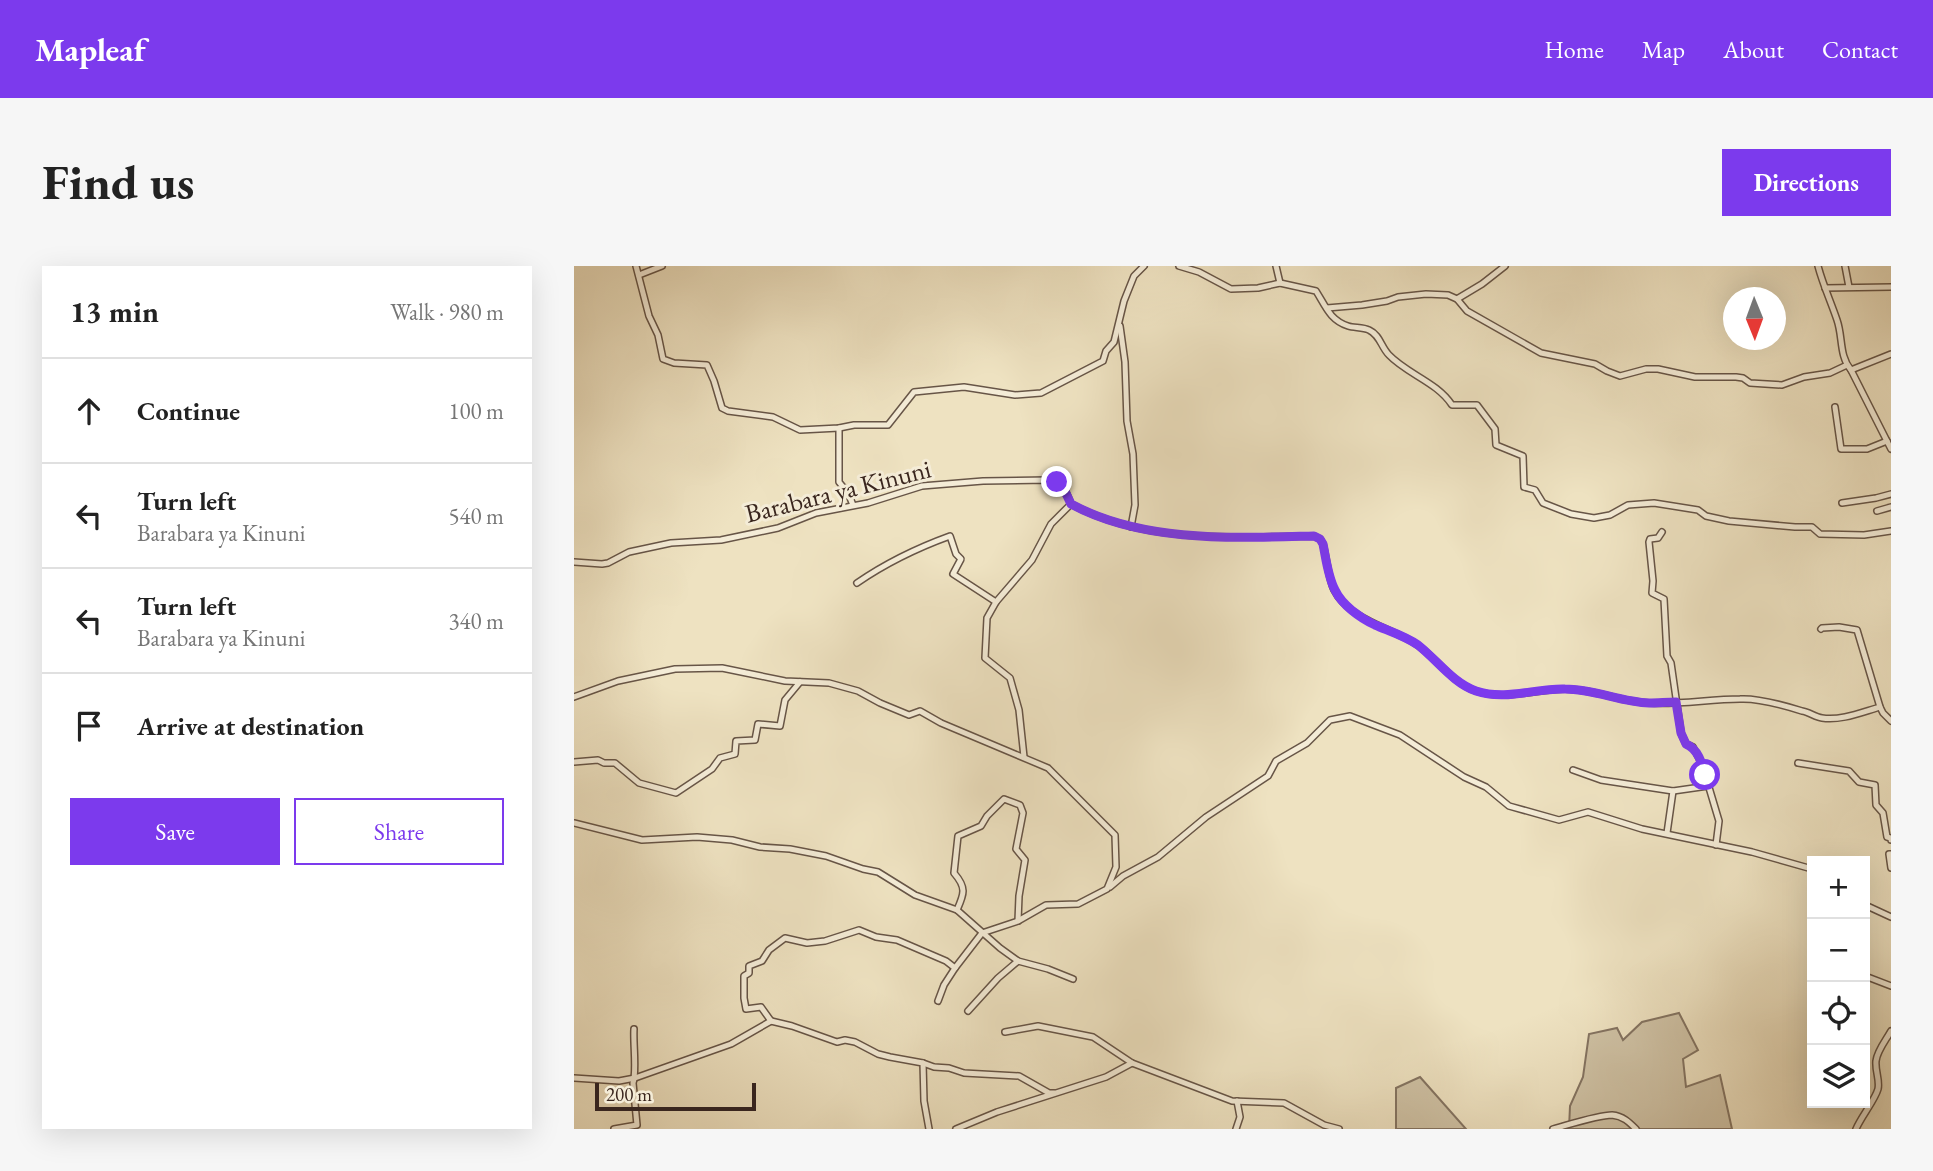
<!DOCTYPE html>
<meta charset="utf-8">
<style>
body{margin:0;font-family:"EB Garamond",serif;background:#f6f6f6;color:#222}
.controls{position:absolute;right:21px;bottom:21px;display:grid;overflow:hidden;border-radius:0px;box-shadow:0 7px 28px #0002}
.controls button{width:63px;height:63px;display:grid;place-items:center;padding:0;border:0;border-bottom:2px solid #e0e0e0;background:#fff;color:#222;font:35px sans-serif}
.compass{position:absolute;left:1149px;top:21px;width:63px;height:63px;border-radius:50%;background:#fff;box-shadow:0 7px 28px #0002;rotate:179deg}
.scale{position:absolute;left:21px;bottom:18px;width:161px;box-sizing:border-box;padding-left:7px;border:4px solid #3a261e;border-top:0;font-size:19px;line-height:24px;white-space:nowrap;color:#3a261e;-webkit-text-stroke:5px #f4ecd7;paint-order:stroke}
.stop{position:absolute;width:21px;height:21px;margin:-16px;border:5px solid #7c3aed;border-radius:50%;background:#fff}
.stop.end{background:#7c3aed;border-color:#fff;box-shadow:0 2px 7px #0008}
.list{margin:0;padding:0;list-style:none}
h2{display:flex;justify-content:space-between;align-items:center;height:91px;margin:0;padding:0 28px;font-size:30px}
h2 small{font-size:23px;font-weight:400;color:#767676}
.list li{display:grid;grid-template-columns:46px 1fr auto;gap:21px;align-items:center;box-sizing:border-box;height:105px;padding:0 28px;border-top:2px solid #e0e0e0}
.list b{display:block;font-size:26px;white-space:nowrap}
.list p{margin:0;font-size:23px;white-space:nowrap;color:#767676}
.list em{font-size:23px;font-style:normal;color:#767676}
.actions{display:flex;gap:14px;padding:21px 28px}
.actions a{flex:1;padding:16px 0;border:2px solid #7c3aed;border-radius:0px;text-align:center;font-size:24px;color:#7c3aed}
.actions .main{background:#7c3aed;color:#fff}
.icon{flex:none;width:38px;height:38px;fill:none;stroke:currentColor;stroke-width:2;stroke-linecap:round;stroke-linejoin:round}
.map{position:relative;flex:none;width:1317px;height:863px;overflow:hidden;border-radius:0px}
header{display:flex;align-items:center;gap:42px;box-sizing:border-box;height:98px;padding:0 35px;background:#7c3aed;color:#fff}
header strong{font-size:33px}
nav{display:flex;gap:38px;margin-inline-start:auto;font-size:24px}
.intro{display:flex;align-items:center;justify-content:space-between;box-sizing:border-box;height:168px;padding:0 42px}
h1{margin:0;font-size:49px}
.button{padding:18px 32px;border-radius:0px;background:#7c3aed;color:#fff;font-size:24px;font-weight:700}
main{display:flex;gap:42px;padding:0 42px}
aside{flex:1;background:#fff;border-radius:0px;box-shadow:0 7px 28px #0002}
.map>svg:first-child{display:block}
.green{fill:#cfc2a5;stroke:#847462;stroke-width:2}
.lines{fill:none;stroke-linecap:round;stroke-linejoin:round}
.minor-casing{stroke:#675547;stroke-width:8}
.minor{stroke:#f4ecd7;stroke-width:5}
.route{stroke:#7c3aed;stroke-width:9}
.labels{text-anchor:middle;dominant-baseline:central;stroke-width:6;stroke-linejoin:round;paint-order:stroke}
.street-label{font-size:26px;fill:#3a261e;stroke:#f4ecd7}
</style>
<header>
<strong>Mapleaf</strong>
<nav><a>Home</a><a>Map</a><a>About</a><a>Contact</a></nav>
</header>
<div class="intro"><h1>Find us</h1><a class="button">Directions</a></div>
<main>
<aside>
<h2>13 min<small>Walk · 980 m</small></h2>
<ul class="list">
<li><svg class="icon" aria-label="ahead" viewBox="0 0 24 24"><path d="M12 20V5M6 11l6-6 6 6"/></svg><div><b>Continue</b></div><em>100 m</em></li>
<li><svg class="icon" aria-label="left" viewBox="0 0 24 24"><path d="M17 20v-9H6M10 6l-5 5 5 5"/></svg><div><b>Turn left</b><p>Barabara ya Kinuni</p></div><em>540 m</em></li>
<li><svg class="icon" aria-label="left" viewBox="0 0 24 24"><path d="M17 20v-9H6M10 6l-5 5 5 5"/></svg><div><b>Turn left</b><p>Barabara ya Kinuni</p></div><em>340 m</em></li>
<li><svg class="icon" aria-label="arrive" viewBox="0 0 24 24"><path d="M6 21V4h12l-3 4 3 4H6"/></svg><div><b>Arrive at destination</b></div></li>
</ul>
<div class="actions"><a class="main">Save</a><a>Share</a></div>
</aside>
<div class="map">
<svg width="1317" height="863" viewBox="0 0 1317 863">
<rect width="100%" height="100%" fill="#eee2c1"/>
<filter id="stains"><feTurbulence type="fractalNoise" baseFrequency=".00286" numOctaves="4"/><feColorMatrix values="0 0 0 0 .2 0 0 0 0 .09 0 0 0 0 .02 0 0 0 .5 -.17"/></filter>
<radialGradient id="worn" r=".72"><stop offset=".6" stop-color="#630" stop-opacity="0"/><stop offset="1" stop-color="#630" stop-opacity=".3"/></radialGradient>
<!-- green -->
<g class="green">
<path d="M1105,747L1124,784L1109,793L1112,821L1146,809L1158,863H995L996,840L1009,811L1015,768L1043,762L1049,774L1068,756Z"/>
<path d="M846,811L892,863H822V822Z"/>
</g>
<g class="lines">
<!-- minor casing -->
<g class="minor-casing">
<g id="minor">
<path d="M62,0L75,50L84,69L89,93L100,97L133,99L140,115L148,142L154,145L199,151L226,164L265,162L280,159H314L340,126L390,121L441,129L467,127L529,95L532,85L540,76L550,35L560,10L570,0"/>
<path d="M605,0L625,6L657,23L684,22L706,17L742,25C752,41 756,54 774,60C780,62 789,61 795,64C806,69 807,81 815,89C833,108 863,116 878,139H903L921,163L922,179L949,190L950,221L961,224L969,237L997,248L1020,252L1036,249L1054,239L1080,237L1124,244L1132,250L1155,255L1221,261H1238L1246,268L1290,269L1317,265"/>
<path d="M702,0L706,17"/>
<path d="M1244,0C1249,19 1257,36 1263,54C1269,71 1265,90 1277,104L1317,183"/>
<path d="M1271,0L1275,21"/>
<path d="M65,9L88,0"/>
<path d="M1251,22L1317,21"/>
<path d="M883,33L908,18L931,0"/>
<path d="M753,42L788,39L813,35L824,31L852,28L874,29L883,33L893,45L967,87L1021,98L1033,105L1046,110L1072,103H1084L1121,111H1162L1169,112L1176,117L1208,119L1230,111L1256,107L1273,99"/>
<path d="M546,60L551,96L553,155L559,188L561,239L557,261"/>
<path d="M1277,104L1317,88"/>
<path d="M1261,141L1267,183H1293L1313,175"/>
<path d="M265,162V216L274,227L279,239"/>
<path d="M1268,237L1302,232L1317,228"/>
<path d="M1303,245L1317,241"/>
<path d="M1088,266L1084,272L1076,273L1075,276L1079,315L1078,327L1090,333L1093,390L1097,397L1107,467L1112,478L1119,481L1128,498L1145,555L1142,579"/>
<path d="M0,296L28,298L34,297L55,286L97,277L147,274L204,262L242,247L294,237L348,220L409,215L475,214C490,217 492,225 497,238C571,278 659,271 740,270L746,273L749,278C753,293 754,311 760,324C774,352 815,362 839,376C862,390 876,416 902,425C932,435 961,423 991,423C1020,423 1047,436 1075,437C1105,439 1136,433 1166,433C1182,432 1212,440 1228,445C1235,446 1241,451 1248,452C1267,455 1288,446 1306,441"/>
<path d="M283,317C312,297 343,282 376,270L382,288L387,293L379,308L422,336"/>
<path d="M1247,363L1248,362L1265,361L1283,364L1306,441L1309,447L1317,455"/>
<path d="M0,431L44,415L101,403L148,402L211,415L255,417L284,425L306,437L335,449L346,445L367,457L474,502L541,569L542,601L533,623L504,638L472,639L444,655L408,667L381,702L370,719L364,735"/>
<path d="M450,491L445,444L436,412L411,392L413,352L422,336L458,294L477,258L497,238"/>
<path d="M0,496L24,494L30,497H41L65,517L102,527L138,503L146,492L161,488L162,475L181,474L184,458L206,460L211,434L226,416"/>
<path d="M1224,497L1275,505L1285,516L1301,519L1302,539L1309,547L1313,571L1317,572V574"/>
<path d="M999,504L1027,514L1099,525L1134,520"/>
<path d="M0,557L68,574L123,571L158,574L186,581L216,583L252,590L289,603L304,606L341,629L383,644L426,682L444,695L474,703L499,713"/>
<path d="M1093,567L1099,525"/>
<path d="M1317,588H1315L1317,602"/>
<path d="M536,621L549,610L584,591L632,551L694,510L702,495L733,477L756,454L776,450L826,469L890,511L912,521L935,540L985,554L1014,546L1068,563L1178,586L1238,603"/>
<path d="M1291,639L1317,651"/>
<path d="M383,644C390,628 393,622 380,607L384,570L407,560L413,550L430,533L446,539L449,547L442,583L451,594L445,630L444,655"/>
<path d="M1291,710L1317,720"/>
<path d="M394,745L424,712L444,695"/>
<path d="M197,755L218,760L263,776L271,774L281,776L304,788L316,791L349,797L350,835L355,863"/>
<path d="M431,766L464,760L519,771L558,797"/>
<path d="M349,797L360,801L375,802L390,807L445,810L475,827H480"/>
<path d="M0,812L45,815L61,812L157,778L197,755L187,741L172,743L170,732V710L175,707V700L188,695L195,684L211,672L233,677L251,675L285,664L302,671L323,674L372,695L381,702"/>
<path d="M40,863L63,859L59,817C63,806 59,777 60,763"/>
<path d="M382,863L423,846L532,811L558,797L658,835L710,837L750,859L765,863"/>
<path d="M662,863L666,851L663,835"/>
<path d="M979,863C994,859 1024,849 1038,849C1049,850 1055,856 1062,863"/>
<path d="M1282,863C1287,851 1301,834 1304,823C1306,814 1301,805 1302,795C1303,785 1312,774 1317,765"/>
</g>
</g>
<!-- minor -->
<use href="#minor" class="minor"/>
</g>
<g class="lines">
<!-- route -->
<path class="route" d="M483,216L488,219L497,238C569,277 661,272 740,270L746,273L749,278C752,293 754,311 761,324C768,339 786,352 801,359C815,365 831,370 844,379C863,394 879,417 902,425C932,435 961,422 991,423C1020,423 1047,436 1075,437C1084,437 1093,436 1102,436L1107,467L1112,478C1124,483 1128,497 1131,509"/>
</g>
<g class="labels">
<!-- street labels -->
<g class="street-label">
<text transform="translate(264 225) rotate(-14)">Barabara ya Kinuni</text>
</g>
</g>
<rect width="100%" height="100%" filter="url(#stains)"/>
<rect width="100%" height="100%" fill="url(#worn)"/>
</svg>
<div class="controls">
<button>+</button>
<button>−</button>
<button><svg class="icon" aria-label="locate" viewBox="0 0 24 24"><circle cx="12" cy="12" r="6"/><path d="M12 2v4M12 18v4M2 12h4M18 12h4"/></svg></button>
<button><svg class="icon" aria-label="layers" viewBox="0 0 24 24"><path d="M12 4l9 5-9 5-9-5zM3 14l9 5 9-5"/></svg></button>
</div>
<svg class="compass" viewBox="-18 -18 36 36"><path d="M0-13l5 13h-10z" fill="#e53935"/><path d="M0 13l5-13h-10z" fill="#767676"/></svg>
<div class="scale">200 m</div>
<div class="stop" style="left:1131px;top:509px"></div>
<div class="stop end" style="left:483px;top:216px"></div>
</div>
</main>
